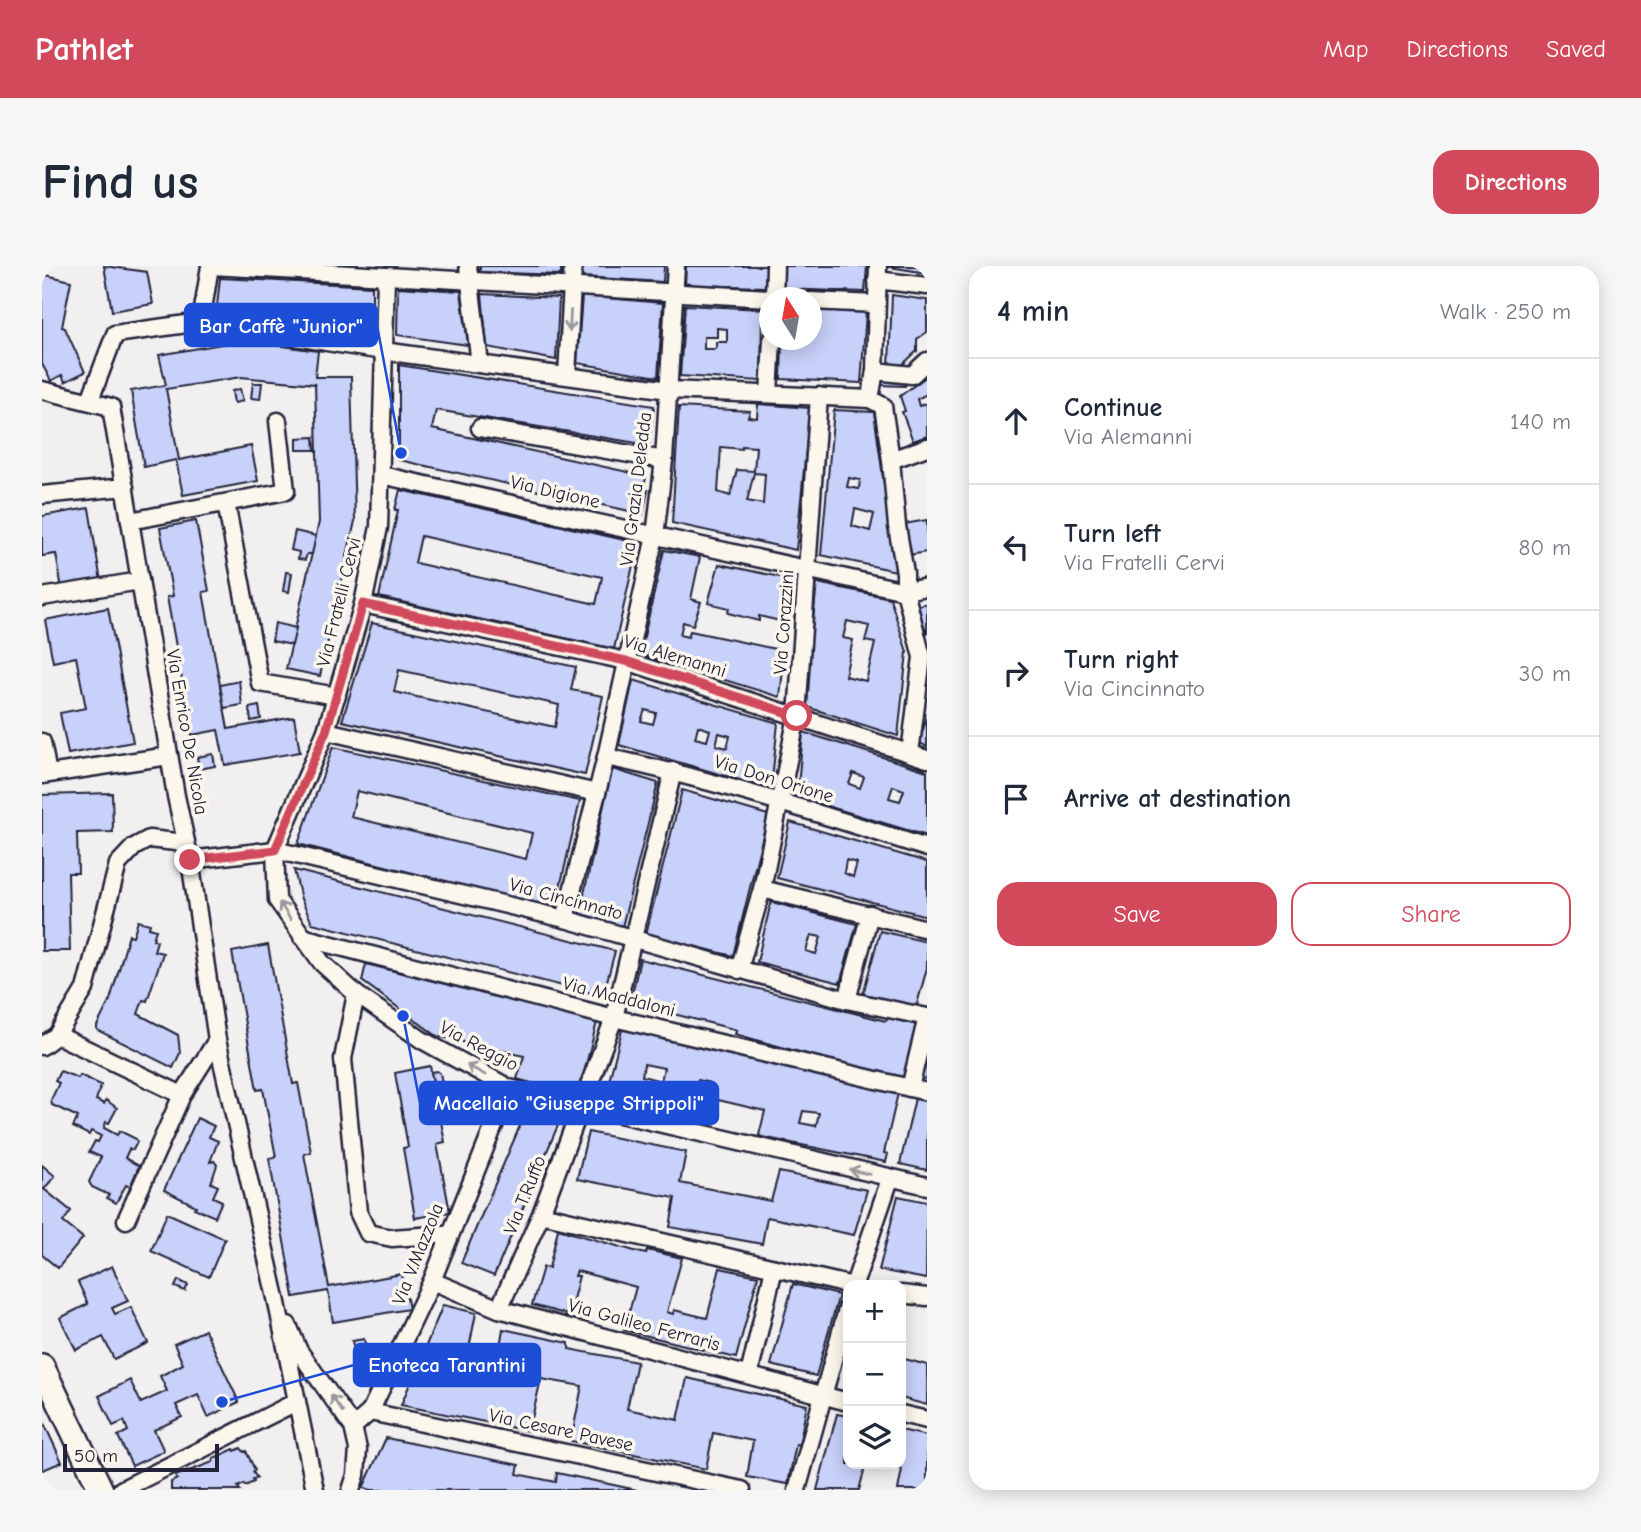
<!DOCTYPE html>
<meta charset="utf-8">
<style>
body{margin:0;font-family:"Comic Neue",sans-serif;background:#f6f6f7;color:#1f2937}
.controls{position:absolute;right:21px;bottom:21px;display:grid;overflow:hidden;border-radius:14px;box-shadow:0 4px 18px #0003}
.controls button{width:63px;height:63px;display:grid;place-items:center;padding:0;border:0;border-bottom:2px solid #e0e1e3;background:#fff;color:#1f2937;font:35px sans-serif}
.compass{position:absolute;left:717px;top:21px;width:63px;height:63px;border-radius:50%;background:#fff;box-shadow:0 4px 18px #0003;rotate:349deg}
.scale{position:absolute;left:21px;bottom:18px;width:156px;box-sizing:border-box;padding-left:7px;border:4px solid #22223b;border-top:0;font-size:19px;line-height:24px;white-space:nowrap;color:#22223b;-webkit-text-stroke:5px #fbf7ec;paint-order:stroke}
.stop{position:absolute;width:21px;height:21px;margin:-16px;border:5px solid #d1495b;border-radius:50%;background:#fff}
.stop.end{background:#d1495b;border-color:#fff;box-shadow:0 2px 7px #0008}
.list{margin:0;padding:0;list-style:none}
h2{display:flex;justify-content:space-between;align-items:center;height:91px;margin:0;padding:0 28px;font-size:30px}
h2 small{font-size:23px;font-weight:400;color:#747a83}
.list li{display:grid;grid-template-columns:46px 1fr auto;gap:21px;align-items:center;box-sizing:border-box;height:126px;padding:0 28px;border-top:2px solid #e0e1e3}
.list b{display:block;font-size:26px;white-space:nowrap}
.list p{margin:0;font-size:23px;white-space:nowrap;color:#747a83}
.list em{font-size:23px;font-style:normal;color:#747a83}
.actions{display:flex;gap:14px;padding:21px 28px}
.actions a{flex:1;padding:16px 0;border:2px solid #d1495b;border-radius:21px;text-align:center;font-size:24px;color:#d1495b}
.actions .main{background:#d1495b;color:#fff}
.icon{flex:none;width:38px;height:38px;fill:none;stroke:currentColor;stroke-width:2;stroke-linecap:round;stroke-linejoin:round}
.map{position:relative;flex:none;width:885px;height:1224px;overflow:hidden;border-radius:21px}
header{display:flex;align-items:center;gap:42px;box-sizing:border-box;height:98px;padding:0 35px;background:#d1495b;color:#fff}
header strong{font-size:33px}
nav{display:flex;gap:38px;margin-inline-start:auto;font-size:24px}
.intro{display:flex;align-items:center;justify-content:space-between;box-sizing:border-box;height:168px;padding:0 42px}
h1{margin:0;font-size:49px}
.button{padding:18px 32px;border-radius:21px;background:#d1495b;color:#fff;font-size:24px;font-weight:700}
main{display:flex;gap:42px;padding:0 42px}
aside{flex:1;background:#fff;border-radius:21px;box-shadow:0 4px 18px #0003}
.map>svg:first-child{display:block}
.building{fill:#c7d1f9;stroke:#22223b;stroke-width:2;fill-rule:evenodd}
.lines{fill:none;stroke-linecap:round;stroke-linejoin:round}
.street-casing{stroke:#22223b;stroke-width:21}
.secondary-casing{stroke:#22223b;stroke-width:28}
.street{stroke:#fbf7ec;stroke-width:16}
.secondary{stroke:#fbf7ec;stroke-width:23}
.oneway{stroke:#99979c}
.route{stroke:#d1495b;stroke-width:9}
.labels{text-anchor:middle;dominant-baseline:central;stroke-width:7;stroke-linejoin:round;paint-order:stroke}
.street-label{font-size:19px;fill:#22223b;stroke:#fbf7ec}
.leader{fill:none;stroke:#1d4ed8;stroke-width:2.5}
.callout-dot{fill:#1d4ed8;stroke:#fbf7ec;stroke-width:2.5}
.callout{fill:#1d4ed8;stroke:#1d4ed8;stroke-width:2.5}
.callout-label{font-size:21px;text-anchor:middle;font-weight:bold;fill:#fff}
</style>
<header>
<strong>Pathlet</strong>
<nav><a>Map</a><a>Directions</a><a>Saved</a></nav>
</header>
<div class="intro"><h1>Find us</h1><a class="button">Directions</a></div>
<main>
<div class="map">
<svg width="885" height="1224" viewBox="0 0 885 1224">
<rect width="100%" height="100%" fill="#f1efef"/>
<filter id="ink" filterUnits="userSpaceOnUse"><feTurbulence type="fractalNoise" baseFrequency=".0143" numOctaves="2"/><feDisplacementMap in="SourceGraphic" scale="14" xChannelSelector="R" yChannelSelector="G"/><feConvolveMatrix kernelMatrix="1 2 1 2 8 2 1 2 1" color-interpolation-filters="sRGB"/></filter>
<g filter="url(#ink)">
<!-- building -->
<g class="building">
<path d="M62,0L105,6L111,38L70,45Z"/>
<path d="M438,0H519V9L438,6Z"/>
<path d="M541,0H622L621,16L540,11Z"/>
<path d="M644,0H725L724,21L643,19Z"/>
<path d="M741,0H825L823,26L740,23Z"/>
<path d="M841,0H885V7Z"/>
<path d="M0,8L29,15L20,61L23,62L43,106L23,116L20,109L9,115L0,98Z"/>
<path d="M178,12L330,20V64L175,40Z"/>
<path d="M356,21L419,25L426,79L355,69Z"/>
<path d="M440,28L517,32L514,94L445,81Z"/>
<path d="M850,29L885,34V66L875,73V85L859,100H847Z"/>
<path d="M540,30L621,37L616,111L535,97Z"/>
<path d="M643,39L720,43L719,115L638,110ZM675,62L685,63V76H674V83H662V71H675Z"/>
<path d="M769,44L824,46L819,117L739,113L740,74H769Z"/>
<path d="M205,75L276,85L273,111H309L313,255L278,410L244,403L277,256L273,118L199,111L124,123L137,194L209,180L216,215L141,229L134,194L102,201L89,125L124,119L117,89L191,76Z"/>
<path d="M357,99L612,140L607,179L394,144L390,163L604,210L602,223L606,224L601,248L357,194Z"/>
<path d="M885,110V128L875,133L877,140L885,137V170L871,175L860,146L863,145L858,130Z"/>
<path d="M837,111L866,114L863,120L837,119Z"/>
<path d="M211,117H220L218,133L209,132Z"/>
<path d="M198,123L201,135L192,137L190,125Z"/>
<path d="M716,138L768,142L754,284L630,257L637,141L708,145L706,151L715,152ZM700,180L714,181L712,205L695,204L688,230L676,226L679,181L700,183ZM712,207L723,208L721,238L705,235Z"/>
<path d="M792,144L832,146L854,305L779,289ZM807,212L818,214L817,223L805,221ZM813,243L832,248L828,265L810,260Z"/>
<path d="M272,171L273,184H255V172Z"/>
<path d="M358,224L596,277L572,383L337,331L356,244H353ZM379,270L560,311L554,338L373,297Z"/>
<path d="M47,242L59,316L20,323L14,288L0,290V250Z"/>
<path d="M885,254V286L867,289L862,258Z"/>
<path d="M154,255L167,325L161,326L186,463L252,451L258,486L183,499L176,464L150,469L125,331L131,330L118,262Z"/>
<path d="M253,265L274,270L270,288H265L263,294L256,293L257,286L249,284Z"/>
<path d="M622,284L658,291L649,333L659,336L651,359L641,356L638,369L646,371L648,365L743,385L738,431L598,388Z"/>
<path d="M677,298L747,313L742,356L717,350V355L686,347L687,342L666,337Z"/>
<path d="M244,306L250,307L247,326L241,325Z"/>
<path d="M775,317L848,332L865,386L856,470L762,440ZM805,355L827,360L823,375L833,377L824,415L803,410L811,374L801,372Z"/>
<path d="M885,337V368L875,340Z"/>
<path d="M66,342L91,476L26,488L18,447L44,442L34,391L11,396L3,354Z"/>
<path d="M233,357L254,362L250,379L230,375Z"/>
<path d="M330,357L534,401L529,424L561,430L543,509L300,455ZM357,404L517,439L513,461L352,426Z"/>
<path d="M591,414L736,457L729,523L577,479ZM603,444L614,447L611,458L599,455ZM656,460L668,464L665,475L653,472ZM677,467L688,470L685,482L674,479Z"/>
<path d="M197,415L200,439L182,442L178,419Z"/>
<path d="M217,440L219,453L209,455L207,442Z"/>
<path d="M885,451V481L877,476Z"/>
<path d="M761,466L885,505V570L755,531ZM811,507L822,511L818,522L807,518ZM851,520L862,524L858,535L847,532Z"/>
<path d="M291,481L538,535L513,643L256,578ZM315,525L490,567L484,593L309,551Z"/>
<path d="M171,488L173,500L157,503L155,491Z"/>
<path d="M570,503L616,517L580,661L537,650Z"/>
<path d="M640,524L726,549L691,690L604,668Z"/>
<path d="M70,527L71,566L35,567L36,607H26L28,685H0V529Z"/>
<path d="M748,556L885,596V650L735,612ZM804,594L815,597L811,611L802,607Z"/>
<path d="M252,604L573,685L561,730L270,657L259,633Z"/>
<path d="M729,636L815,658L798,717L715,696ZM769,669L779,671L774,688L764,685Z"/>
<path d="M96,655L108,658L107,662L114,664L111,673L115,675L112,685L121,687L105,735L101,734L96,748L136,769L138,787L131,802L55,764V760L68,734L87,669L91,670Z"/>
<path d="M838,665L885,676V702L874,742L821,728Z"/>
<path d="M226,679L251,818L256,817L269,886L262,888L287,1021L360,1008L367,1043L291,1056L286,1025L252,1031L227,892L234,891L221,823L215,824L190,686Z"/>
<path d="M598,693L844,755L846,752L875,759L861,815L693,768L695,764L588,737Z"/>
<path d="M324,698L555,756L536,830L475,813L482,790L395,770L320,715Z"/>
<path d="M582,756L856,827L842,887L846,888L844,896L720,871L717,869L723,845L676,834L670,860L667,862L561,839ZM602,798L622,802L619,815L600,810ZM656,814L668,817L665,831L653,828ZM761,845L777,847L774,860L758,857Z"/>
<path d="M885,793V813L879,812Z"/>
<path d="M388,800L403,876L395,878L408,946L373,952L361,882L366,881L353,807Z"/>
<path d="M18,805L36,812L38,809L59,819L54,834L62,838L64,834L75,842L67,857L64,856L62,862L75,869L78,865L94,873L95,876L91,884L87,883L83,892L97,900L88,921L84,919L74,937L65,932L67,929L50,921L47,916L59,891L47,886L53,875L56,876L59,870L49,865L47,869L31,861L36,851L10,839L9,834L17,817L13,815Z"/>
<path d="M395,805L398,807L402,826L394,828L389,806Z"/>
<path d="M873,832L885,835V904L858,898Z"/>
<path d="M483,848L517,857L452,1010L419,997Z"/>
<path d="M155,852L172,860L167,871L176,875L168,896L172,895L175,899L169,917L176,920L171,931L180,935L173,951L152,942L154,940L122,924Z"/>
<path d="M546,866L644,886L638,917L729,935L737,906L825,924L812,969L725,951L720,978L628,961L633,932L535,913Z"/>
<path d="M0,899L13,910L2,923L29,945L21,956L41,972L16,1002L0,989Z"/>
<path d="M856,930L885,936L884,1013L837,1004Z"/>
<path d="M125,947L183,973L167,1011L109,985Z"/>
<path d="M516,963L596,986L604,988L605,984L640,992L625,1046L631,1048L632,1044L665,1052L678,1002L716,1010L694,1092L582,1064L594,1021L535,1005L533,1010H537L527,1049L490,1039L501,1001L507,1002Z"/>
<path d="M70,1000L86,1035L70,1042L73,1048L89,1041L106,1077L72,1093L61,1071L34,1084L18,1052L46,1038L36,1016Z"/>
<path d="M136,1014L146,1019L143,1025L133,1021Z"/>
<path d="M751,1018L797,1029L774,1110L729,1099Z"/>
<path d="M401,1039L434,1047L423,1103L411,1100L409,1106L452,1115L461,1063L527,1077V1083L595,1096L585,1143L636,1154L645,1112L765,1139L757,1179L754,1178L746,1218L705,1211L711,1175L671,1167L664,1203L529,1175L540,1120L499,1113L487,1165L359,1139Z"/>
<path d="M163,1064L197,1136L166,1151L156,1129L134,1139L140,1151L112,1164L122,1185L90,1200L76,1170L86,1165L82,1155L71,1160L57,1130L88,1114L99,1137L125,1125L118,1110L141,1098L132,1078Z"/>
<path d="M322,1073L324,1082L312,1084L310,1075Z"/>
<path d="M859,1092L885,1099V1139L859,1132Z"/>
<path d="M795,1148L806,1150V1198H824L817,1224H775Z"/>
<path d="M0,1153L20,1196L1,1204L0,1203Z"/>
<path d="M859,1164L885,1170V1224H856L860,1203L833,1198H859Z"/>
<path d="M344,1172L477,1199L475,1208L514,1216L515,1207L595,1224H381L368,1222V1224H330L321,1222Z"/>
<path d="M199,1182L202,1186L204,1185L213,1204L211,1206L215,1212L211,1213L212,1216L203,1220L202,1218L196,1221L198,1224H129V1216L135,1213L133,1210L171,1196L172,1192L192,1183L193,1185Z"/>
</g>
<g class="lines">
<!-- street casing -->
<g class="street-casing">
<g id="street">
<path d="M170,0L727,32"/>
<path d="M426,0L438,98"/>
<path d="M836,0L833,105L828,133L841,140L849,194L855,260L863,307V325L880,391L868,487"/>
<path d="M344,11L337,261L321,338L284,465L233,584L235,634L280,697L314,728L380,774L467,822L885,920"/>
<path d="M835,14L885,20"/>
<path d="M732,32L733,0"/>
<path d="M769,35L834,38"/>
<path d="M159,56L168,0"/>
<path d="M833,105L870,109L885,95"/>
<path d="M525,109L531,0"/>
<path d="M0,124L69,141L134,530L148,594L175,774L234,1032L273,1224"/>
<path d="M727,128L730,74"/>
<path d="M48,134L73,68L159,56L341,85L627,124L828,133"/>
<path d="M438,162L622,194"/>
<path d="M849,194L885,181"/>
<path d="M339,209L863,325L885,321"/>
<path d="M0,229L83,221"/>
<path d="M184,237L218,417L295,430"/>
<path d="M88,255L244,225L236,155"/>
<path d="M0,331L98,315"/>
<path d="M321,338L584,395L885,493"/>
<path d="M284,465L555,527"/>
<path d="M0,476L6,508"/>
<path d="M564,491C673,514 779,548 885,582"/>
<path d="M0,509L127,490"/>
<path d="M148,594L233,584L523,653L805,734L885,751"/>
<path d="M720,623L885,663"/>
<path d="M523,653L564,491L613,270L622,194L634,0"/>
<path d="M260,671L572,752L885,826"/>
<path d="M697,704L720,623L755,450L777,130"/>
<path d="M314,728L301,793L316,946L326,967L350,972L407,968"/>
<path d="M805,734L828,648"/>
<path d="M15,769L140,829"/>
<path d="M0,780L15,769L43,723L76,598L92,581L107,573L143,577"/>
<path d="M868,822L885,751"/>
<path d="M499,948L807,1019"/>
<path d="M84,954L140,829L175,774"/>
<path d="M390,1015L457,1043L806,1136"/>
<path d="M812,1019L848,913"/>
<path d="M859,1028L885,1031"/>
<path d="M457,1043L499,948L572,752L631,505"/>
<path d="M246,1059L257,1085L311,1161L316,1183L314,1209L309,1224"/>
<path d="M707,1109L732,1002"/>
<path d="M328,1146L700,1224"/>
<path d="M859,1148L885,1154"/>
<path d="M311,1161L328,1146L390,1015L467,822"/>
<path d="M79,1224L254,1136"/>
<path d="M755,1224L806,1040"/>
</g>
</g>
<!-- secondary casing -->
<g class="secondary-casing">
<path id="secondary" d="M0,1100L59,1224"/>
</g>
<!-- street -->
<use href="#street" class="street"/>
<!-- secondary -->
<use href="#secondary" class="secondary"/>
</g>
<!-- one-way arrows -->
<defs><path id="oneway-shaft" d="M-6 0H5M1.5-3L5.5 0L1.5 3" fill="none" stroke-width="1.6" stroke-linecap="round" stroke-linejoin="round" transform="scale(1.75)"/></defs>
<g class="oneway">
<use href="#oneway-shaft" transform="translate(528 55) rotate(93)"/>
<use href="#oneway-shaft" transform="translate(243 645) rotate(-123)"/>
<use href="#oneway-shaft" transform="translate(434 804) rotate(-151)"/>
<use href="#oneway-shaft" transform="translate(818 906) rotate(-167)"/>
<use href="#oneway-shaft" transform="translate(295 1138) rotate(-125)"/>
</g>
</g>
<g class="lines" filter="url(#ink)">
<!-- route -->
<path class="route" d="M148,594L233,584L284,465L321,338L584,395L755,450"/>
</g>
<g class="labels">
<!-- street labels -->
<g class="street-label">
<text transform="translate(594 223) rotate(-83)">Via Grazia Deledda</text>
<text transform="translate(513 226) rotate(13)">Via Digione</text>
<text transform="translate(297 336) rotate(-76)">Via Fratelli Cervi</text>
<text transform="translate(742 356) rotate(-86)">Via Corazzini</text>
<text transform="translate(633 390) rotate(17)">Via Alemanni</text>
<text transform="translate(145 466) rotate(80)">Via Enrico De Nicola</text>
<text transform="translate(732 513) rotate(17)">Via Don Orione</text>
<text transform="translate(524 633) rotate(15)">Via Cincinnato</text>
<text transform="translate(577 731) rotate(14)">Via Maddaloni</text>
<text transform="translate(437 780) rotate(28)">Via Reggio</text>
<text transform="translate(483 929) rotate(-68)">Via T.Ruffo</text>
<text transform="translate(376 988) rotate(-68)">Via V.Mazzola</text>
<text transform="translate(602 1059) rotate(15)">Via Galileo Ferraris</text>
<text transform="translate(519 1164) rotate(12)">Via Cesare Pavese</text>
</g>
</g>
<!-- callouts -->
<path class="leader" d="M359 187L335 59M361 750L378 837M180 1136L312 1099"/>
<g class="callout-dot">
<circle cx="359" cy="187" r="7"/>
<circle cx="361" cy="750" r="7"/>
<circle cx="180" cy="1136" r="7"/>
</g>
<g class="callout">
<rect x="143" y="38" width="192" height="42" rx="7"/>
<rect x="378" y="816" width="298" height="42" rx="7"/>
<rect x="312" y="1078" width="186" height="42" rx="7"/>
</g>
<g class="callout-label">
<text x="239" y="67">Bar Caffè "Junior"</text>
<text x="527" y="844">Macellaio "Giuseppe Strippoli"</text>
<text x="405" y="1106">Enoteca Tarantini</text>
</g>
</svg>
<div class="controls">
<button>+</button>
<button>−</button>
<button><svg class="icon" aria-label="layers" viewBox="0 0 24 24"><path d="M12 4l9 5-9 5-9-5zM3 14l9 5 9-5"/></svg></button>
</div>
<svg class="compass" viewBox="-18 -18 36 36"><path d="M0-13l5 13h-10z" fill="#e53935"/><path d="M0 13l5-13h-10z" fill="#747a83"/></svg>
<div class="scale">50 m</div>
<div class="stop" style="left:755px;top:450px"></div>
<div class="stop end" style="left:148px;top:594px"></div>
</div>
<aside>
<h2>4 min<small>Walk · 250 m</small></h2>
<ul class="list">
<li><svg class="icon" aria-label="ahead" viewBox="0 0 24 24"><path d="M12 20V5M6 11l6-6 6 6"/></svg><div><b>Continue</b><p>Via Alemanni</p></div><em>140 m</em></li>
<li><svg class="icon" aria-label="left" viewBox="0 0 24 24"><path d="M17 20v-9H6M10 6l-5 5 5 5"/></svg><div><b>Turn left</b><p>Via Fratelli Cervi</p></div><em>80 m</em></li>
<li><svg class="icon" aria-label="right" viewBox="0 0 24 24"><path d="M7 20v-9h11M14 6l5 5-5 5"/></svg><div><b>Turn right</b><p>Via Cincinnato</p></div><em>30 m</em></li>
<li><svg class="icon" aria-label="arrive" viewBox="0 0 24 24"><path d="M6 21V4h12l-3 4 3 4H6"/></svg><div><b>Arrive at destination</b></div></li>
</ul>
<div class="actions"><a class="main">Save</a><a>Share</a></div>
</aside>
</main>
